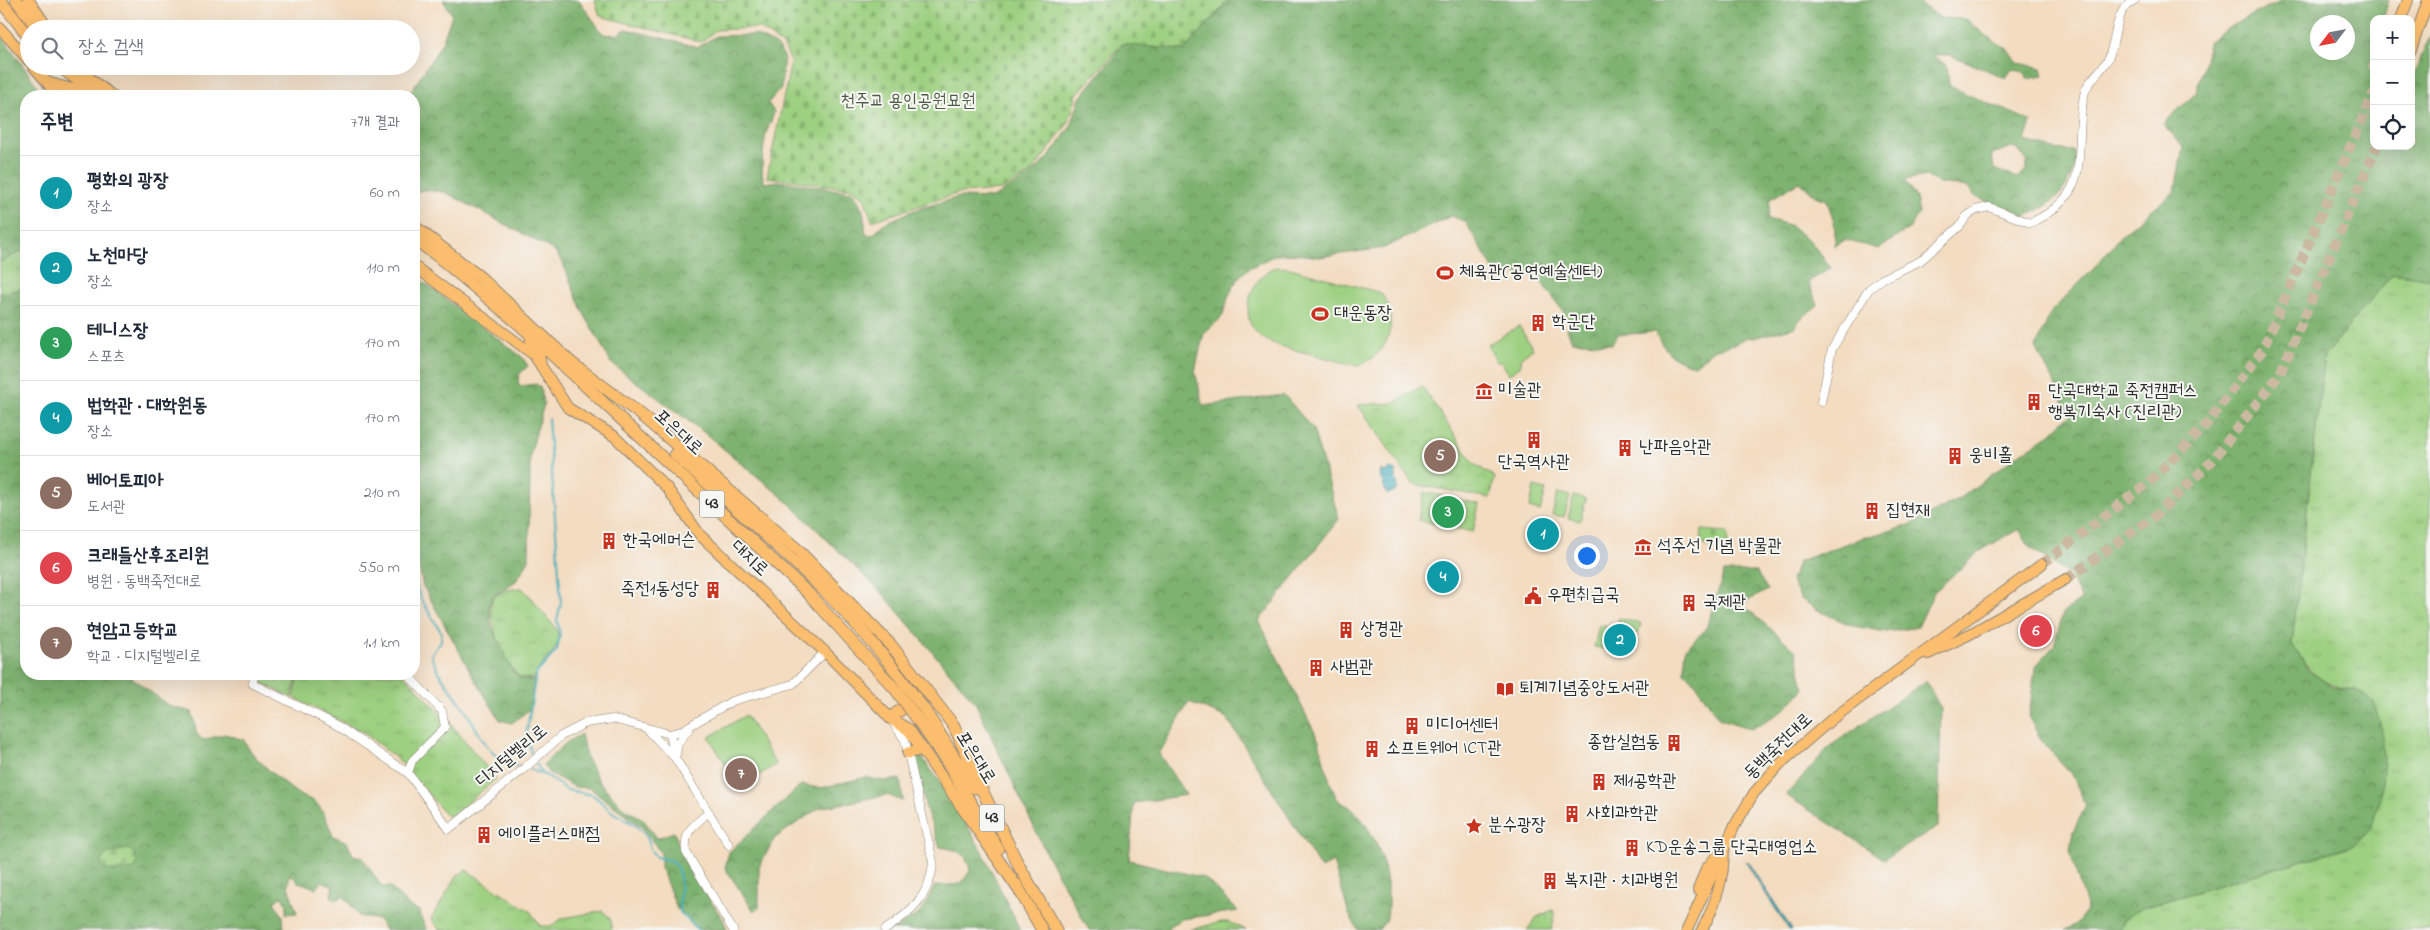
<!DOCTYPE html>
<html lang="ko">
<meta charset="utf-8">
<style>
body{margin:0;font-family:"Indie Flower","Poor Story",sans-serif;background:#f6f6f7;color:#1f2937}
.controls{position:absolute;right:15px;top:15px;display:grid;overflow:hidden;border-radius:10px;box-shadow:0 5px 20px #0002}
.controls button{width:45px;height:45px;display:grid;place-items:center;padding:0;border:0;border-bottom:1px solid #e0e1e3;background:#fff;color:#1f2937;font:25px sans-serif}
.compass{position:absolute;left:2310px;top:15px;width:45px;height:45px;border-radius:50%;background:#fff;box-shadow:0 5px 20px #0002;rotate:238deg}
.you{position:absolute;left:1586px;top:555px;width:18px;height:18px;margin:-12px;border:4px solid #fff;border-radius:50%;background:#1a73e8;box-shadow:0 0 0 8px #1a73e833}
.badge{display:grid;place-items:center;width:32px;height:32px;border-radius:50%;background:#db2777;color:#fff;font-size:16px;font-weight:700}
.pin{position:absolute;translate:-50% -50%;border:2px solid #fff;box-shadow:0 1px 5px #0006}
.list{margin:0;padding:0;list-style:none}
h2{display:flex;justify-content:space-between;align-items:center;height:65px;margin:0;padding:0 20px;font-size:21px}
h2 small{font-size:16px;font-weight:400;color:#747a83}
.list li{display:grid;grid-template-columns:32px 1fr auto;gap:15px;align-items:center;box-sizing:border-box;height:75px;padding:0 20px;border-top:1px solid #e0e1e3}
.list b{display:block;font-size:19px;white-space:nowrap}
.list p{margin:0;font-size:16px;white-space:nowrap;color:#747a83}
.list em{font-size:16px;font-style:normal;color:#747a83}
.icon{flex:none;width:28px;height:28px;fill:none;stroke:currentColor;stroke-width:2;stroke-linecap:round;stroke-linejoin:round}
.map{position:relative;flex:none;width:2430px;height:930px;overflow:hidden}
.search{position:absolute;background:#fff;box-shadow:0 5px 20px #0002;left:20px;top:20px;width:400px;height:55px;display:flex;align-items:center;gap:12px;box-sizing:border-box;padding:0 18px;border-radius:28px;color:#747a83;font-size:19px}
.panel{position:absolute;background:#fff;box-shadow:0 5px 20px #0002;left:20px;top:90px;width:400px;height:590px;border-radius:20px}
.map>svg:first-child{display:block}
.grass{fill:url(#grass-tufts);stroke:#647e56}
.forest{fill:url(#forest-crowns);stroke:#546e4d;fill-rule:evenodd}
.cemetery{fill:url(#cemetery-stones);stroke:#647e56}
.park{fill:url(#park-crowns);stroke:#647e56}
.pitch{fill:#9dd081;stroke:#647e56}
.water{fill:url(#water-rules);stroke:#366c74}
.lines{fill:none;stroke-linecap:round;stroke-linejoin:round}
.stream{stroke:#40aebe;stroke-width:2}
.major-tunnel{stroke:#cbb9a2;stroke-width:10;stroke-dasharray:10 5;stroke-linecap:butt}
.minor-casing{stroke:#8f8476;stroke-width:9}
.major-casing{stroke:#8f8476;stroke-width:12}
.highway-casing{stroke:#8f8476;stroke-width:13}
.minor{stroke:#fff;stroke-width:8}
.major{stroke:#fbbe6e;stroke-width:10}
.highway{stroke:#fbbe6e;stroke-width:11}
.highway-bridge-casing{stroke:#8f8476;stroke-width:13;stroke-linecap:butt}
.highway-bridge{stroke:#fbbe6e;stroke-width:11}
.labels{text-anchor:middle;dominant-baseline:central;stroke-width:4;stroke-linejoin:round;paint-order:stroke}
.shield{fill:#f6f6f2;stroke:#686867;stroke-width:1}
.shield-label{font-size:16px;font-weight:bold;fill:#2b2b2b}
.park-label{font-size:18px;fill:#4d5d45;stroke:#f6f6f2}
.poi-label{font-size:18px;fill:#2b2b2b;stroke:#f6f6f2;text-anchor:start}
.street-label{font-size:18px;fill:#2b2b2b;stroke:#f6f6f2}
</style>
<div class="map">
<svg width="2430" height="930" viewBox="0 0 2430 930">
<defs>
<pattern id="grass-tufts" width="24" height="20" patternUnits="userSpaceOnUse" patternTransform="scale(1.25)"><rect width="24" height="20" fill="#9dd081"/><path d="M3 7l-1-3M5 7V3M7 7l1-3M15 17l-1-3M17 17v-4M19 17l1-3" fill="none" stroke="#87b370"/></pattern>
<pattern id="forest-crowns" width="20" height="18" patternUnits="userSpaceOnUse" patternTransform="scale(1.25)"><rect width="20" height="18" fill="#7eb26f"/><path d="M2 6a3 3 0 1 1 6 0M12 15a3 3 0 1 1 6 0" fill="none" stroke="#67915b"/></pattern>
<pattern id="cemetery-stones" width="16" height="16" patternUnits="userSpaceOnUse" patternTransform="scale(1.25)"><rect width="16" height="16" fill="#9dd081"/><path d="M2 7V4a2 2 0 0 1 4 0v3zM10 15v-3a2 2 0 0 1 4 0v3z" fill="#87b370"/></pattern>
<pattern id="park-crowns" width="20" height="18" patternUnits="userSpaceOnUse" patternTransform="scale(1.25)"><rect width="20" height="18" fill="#9dd081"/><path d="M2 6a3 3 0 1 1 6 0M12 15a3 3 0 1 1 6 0" fill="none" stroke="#87b370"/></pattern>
<pattern id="water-rules" width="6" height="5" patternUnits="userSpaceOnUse" patternTransform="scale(1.25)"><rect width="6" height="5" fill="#40aebe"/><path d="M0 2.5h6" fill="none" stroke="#368e9b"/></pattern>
</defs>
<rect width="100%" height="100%" fill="#f6f6f2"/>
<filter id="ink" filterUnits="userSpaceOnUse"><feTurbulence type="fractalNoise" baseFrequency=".02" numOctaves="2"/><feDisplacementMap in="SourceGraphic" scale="10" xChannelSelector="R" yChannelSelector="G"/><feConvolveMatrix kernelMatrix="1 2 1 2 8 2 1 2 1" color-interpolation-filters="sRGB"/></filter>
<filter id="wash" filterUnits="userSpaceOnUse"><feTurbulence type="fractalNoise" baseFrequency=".0096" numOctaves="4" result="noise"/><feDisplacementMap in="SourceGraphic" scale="20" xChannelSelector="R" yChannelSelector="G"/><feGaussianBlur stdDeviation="1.12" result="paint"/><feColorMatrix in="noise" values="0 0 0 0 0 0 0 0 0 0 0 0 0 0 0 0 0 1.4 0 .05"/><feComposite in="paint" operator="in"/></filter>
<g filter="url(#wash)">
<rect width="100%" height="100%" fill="#f3dcc0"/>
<!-- grass -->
<g class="grass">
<path d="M26,249V288L0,294V262Z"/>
<path d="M2393,273L2430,279V930H2119L2123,920L2142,908L2354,845L2371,829L2356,690C2319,685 2311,674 2292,644L2324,356Z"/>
<path d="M522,588C531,596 536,605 544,614C552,625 564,632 556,647C550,659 538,665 534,678C530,678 525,679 522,678C507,672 484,612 493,598C499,590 513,589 522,588Z"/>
<path d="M299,674H403L451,724L496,779L452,816H447L401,762L363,732L294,698Z"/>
<path d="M466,870L530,911L540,926H551L563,918L603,911L611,920L612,930H440L431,919L457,876Z"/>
</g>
<!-- forest -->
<g class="forest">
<path d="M443,0H579L603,34L617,35L626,29L698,47L716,36L755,35L776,45L784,56L781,88L768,103L774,112C772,121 766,130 765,139C763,153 760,169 764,183L778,181L852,192C863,204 866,218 865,234L873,235L883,224L912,211L959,197L993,198L1033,173L1051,154L1071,126L1080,98L1123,44L1184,50L1230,0H1918L1920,4L1941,18L1966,19L1986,36L2005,47L2019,63L2042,68L2044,76L2027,79L2023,72L2012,69L2006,78L1950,55H1932L1947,66L1949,85C1975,100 2005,108 2031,122L2025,141L2054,149L2073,151C2078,158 2075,166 2072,173C2061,200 2048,206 2023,217L1976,197L1968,187L1939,183L1926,176L1905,180L1916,198L1919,212L1910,228L1879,249L1845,240L1835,246V226L1827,200L1815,196L1800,182L1770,199L1768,219L1789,225L1810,241L1831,268L1808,282L1818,305L1799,320L1796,327L1753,338L1747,337L1735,344L1713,350L1695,365C1673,361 1665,351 1655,332L1617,335L1612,344L1572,341L1567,329L1571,322L1536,275L1495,272L1465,221L1451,216L1384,248L1320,257L1296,254L1275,255L1249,268L1238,278L1229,295L1222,317L1204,333L1195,371L1203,406L1284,395L1313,429L1339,519L1259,621L1319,741C1322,754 1331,790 1338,800C1341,803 1348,805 1351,808C1380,834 1392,880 1387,918C1386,923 1381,925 1379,930H1358L1349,914L1333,862L1321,869L1227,718L1189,702L1159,754L1186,795L1134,803L1129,860L1205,878L1238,911L1182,919L1169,926L1168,930H1089L1046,853L975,702L883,594L787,501L702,431L611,363L581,308L562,261L553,250L445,192L424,190L414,192V96H408L442,43L452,15ZM2010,148L2018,149L2027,161V170L2017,178L1994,169L1992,154Z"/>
<path d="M2282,0H2389L2383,19H2374V50L2369,67L2374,71V146H2411V82L2430,35V279L2393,273L2324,356L2292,644L2309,671L2333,687L2356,690L2374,702L2382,730L2384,759L2381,794L2371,829L2354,845L2142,908L2123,920L2119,930H2065L2075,925L2087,910L2070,851L2073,831L2086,806L2072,774L2043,743L2029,718L2035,667L2054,646L2063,613L2082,599L2068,574L2030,548L2019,529L1980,551L1934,592L1918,627L1886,632L1853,626L1821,612L1801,599L1791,580L1799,561L1862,538L1908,526L1962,497L2015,457L2050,434L2070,415L2036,347L2051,312L2096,266L2122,234L2175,191L2183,146L2163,124L2196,93L2210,40L2242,20ZM2318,22H2348V52H2318Z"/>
<path d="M0,33L44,96H26V249L0,262Z"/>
<path d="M414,275L522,357L528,366L519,375L518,382L520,386L536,384L540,387L544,404L530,455L529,560L516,581L493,596L489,606L491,625L513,672L522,679L534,680L530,709L512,723L500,720L474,678L423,586L414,544V533L418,522L414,504Z"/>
<path d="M26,288V674H127L169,706L192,712L197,734L203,740L225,734L244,740C249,755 286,786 301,796C305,798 311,799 315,802C323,809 329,826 333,836L347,842L353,855L362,857L382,887H390L410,907L420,911L421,918L427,930H385L379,920L359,916L344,896L336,900L331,896L333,886L322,881L316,888L298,882L290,874L288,886L297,913L286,914L287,905L282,896L274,902L283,916L284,930H0V294Z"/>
<path d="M1724,572H1756L1768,590L1742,604L1796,651L1804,689L1783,711L1751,729L1718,718L1696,684L1684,672L1686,648L1706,629Z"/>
<path d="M1926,681L1941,709L1938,827L1884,859L1786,795L1830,746Z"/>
<path d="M581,734L586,757L599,781L622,807L643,819L657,838L674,832L688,868L723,919L727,930H697L677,909L661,868V853L642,827L590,788L575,787L549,773L543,765L567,742Z"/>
<path d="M919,753L950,796L983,853L1020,930H893L920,913L935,886L961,884L970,871C967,852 958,850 940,847L927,812L914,761L913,755Z"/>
<path d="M866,777L882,781L900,779L903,801L887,795L819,808L775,838L759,867V908L754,911L725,868L729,852L801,785L821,788Z"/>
</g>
<!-- cemetery -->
<g class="cemetery">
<path d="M595,0H1229L1184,50L1122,44L1077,94L1069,122L1032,172L1002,190L959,193L872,221L864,197L853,189L767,177L791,62L784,46L759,28L716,30L701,42L600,16Z"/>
<path d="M1702,530L1727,532C1729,541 1730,545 1721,551L1706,547L1701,541Z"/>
<path d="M128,849C136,852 139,862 135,869L112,871L103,869L101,862L106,854Z"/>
</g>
<!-- park -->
<g class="park">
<path d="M1422,386L1474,464L1495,477L1490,498L1413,484L1358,405L1394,403Z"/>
<path d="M257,674H298L292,698L258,681Z"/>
<path d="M1553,910L1555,913L1552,930H1527L1537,917Z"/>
<path d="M1221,922H1229L1246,930H1189Z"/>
</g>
<!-- pitch -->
<g class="pitch">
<path d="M1276,267L1290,268L1381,293C1399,319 1391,354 1359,365C1343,363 1327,358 1311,354C1280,346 1239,341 1250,298C1253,284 1263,272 1276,267Z"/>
<path d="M1519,326L1533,349L1522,356L1520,367L1509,374L1501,362H1497L1487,345Z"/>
<path d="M1534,487L1546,490L1540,511L1529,508Z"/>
<path d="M1424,492L1479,504L1473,532L1418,520Z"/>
<path d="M1558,493L1570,496L1564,517L1552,515Z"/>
<path d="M1574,496L1586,499L1580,521L1568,518Z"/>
<path d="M1619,618L1641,624L1638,635L1616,630Z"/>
<path d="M1599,625L1611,628L1606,649L1594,647Z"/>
<path d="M746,715L776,765L739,787L709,737Z"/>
</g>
<!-- water -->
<g class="water">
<path d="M1390,469L1396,471V481L1398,483L1397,490L1387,495L1380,476L1381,470L1386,472Z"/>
<path d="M1745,861L1750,864L1792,930H1789Z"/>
</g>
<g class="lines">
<!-- stream -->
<g class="stream">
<path d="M414,579L421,599L441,632V641L431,655C438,676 455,693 466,711C476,727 484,747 500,759C506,764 514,765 522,767"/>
<path d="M533,758L526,737L536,674L557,650L560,635L557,620L561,602L548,418"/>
<path d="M535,762L542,773"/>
<path d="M529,769L547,776L567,790L593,795L615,814L634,824L643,832L648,839L650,849L656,857L673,861C685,876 679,893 679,911L698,930"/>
</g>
</g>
</g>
<g filter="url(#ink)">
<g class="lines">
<!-- major-tunnel -->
<g class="major-tunnel">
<path d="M2042,564L2153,479L2206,425L2263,349L2374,92"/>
<path d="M2066,579L2155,516L2212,461L2280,374L2377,146"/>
</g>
<!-- minor casing -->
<g class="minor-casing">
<g id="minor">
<path d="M1821,402L1832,349L1869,289L1882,279L1920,261L1960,226L1967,216L1976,210L1989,207L2030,223C2097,192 2072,154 2084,95C2087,80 2103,71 2109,57C2116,40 2115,7 2135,0"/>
<path d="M254,674L253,684L335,724L408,773L449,829L525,768L561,736L586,723L613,719L670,734L681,731L732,701L793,684L825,652"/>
<path d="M407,674L442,711L445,727L412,761L408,773"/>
<path d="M647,729L674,757"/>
<path d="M670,734L675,758L729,845"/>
<path d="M676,754L678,743L689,729"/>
<path d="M708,813C693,826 684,830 686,852L733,930"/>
<path d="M885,930C911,912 931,895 933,862L905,740L894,724"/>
</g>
</g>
<!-- major casing -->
<g class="major-casing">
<g id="major">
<path d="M2401,19L2408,0"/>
<path d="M0,28L29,61"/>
<path d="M2411,50L2428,0"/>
<path d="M33,66L48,83L55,96"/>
<path d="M414,266L534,355L568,408L614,436L667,488L700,535L825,652L890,718"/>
<path d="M1928,654L1970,634L2066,579"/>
<path d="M1698,890L1706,869L1716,857"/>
<path d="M1687,930L1735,825L1754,793L1780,764L1832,719L2042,564"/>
<path d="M1702,930C1715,906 1724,877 1724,850"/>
</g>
</g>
<!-- highway casing -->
<g class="highway-casing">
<g id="highway">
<path d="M0,0L29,37"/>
<path d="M16,0L38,29"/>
<path d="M28,0L48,29"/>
<path d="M59,66L92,91"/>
<path d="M73,66L112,96"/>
<path d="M48,83L97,96"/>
<path d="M414,226L481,278L578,369"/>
<path d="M414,239L436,255L520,325L807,592L896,690"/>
<path d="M531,341L537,350L540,362"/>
<path d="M573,364L644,417L797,549L891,645L954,726L979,784L1021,870"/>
<path d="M675,454C754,526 839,595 903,681"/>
<path d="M915,699L890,718L909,730L1019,890"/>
<path d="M924,709L974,788"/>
<path d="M915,716L943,756L998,849"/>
<path d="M908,753L922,749"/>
<path d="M1018,864L1056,930"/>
<path d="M1016,884L1042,930"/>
</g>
</g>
<!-- minor -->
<use href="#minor" class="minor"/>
<!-- major -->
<use href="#major" class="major"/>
<!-- highway -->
<use href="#highway" class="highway"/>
<!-- highway-bridge casing -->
<g class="highway-bridge-casing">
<g id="highway-bridge">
<path d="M903,681L924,709"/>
<path d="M896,690L915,716"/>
</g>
</g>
<!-- highway-bridge -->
<use href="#highway-bridge" class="highway-bridge"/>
</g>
</g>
<!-- icons -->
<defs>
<g id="stadium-bare" transform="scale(1.35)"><path d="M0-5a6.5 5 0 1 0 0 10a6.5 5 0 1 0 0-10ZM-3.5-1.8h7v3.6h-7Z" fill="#c8321e" stroke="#f6f6f2" stroke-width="2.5" paint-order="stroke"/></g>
<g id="building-bare" transform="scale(1.35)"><path d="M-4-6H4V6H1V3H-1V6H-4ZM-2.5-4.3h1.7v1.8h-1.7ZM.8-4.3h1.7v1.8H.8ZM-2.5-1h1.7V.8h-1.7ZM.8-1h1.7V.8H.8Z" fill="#c8321e" stroke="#f6f6f2" stroke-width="2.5" paint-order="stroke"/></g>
<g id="museum-bare" transform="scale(1.35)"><path d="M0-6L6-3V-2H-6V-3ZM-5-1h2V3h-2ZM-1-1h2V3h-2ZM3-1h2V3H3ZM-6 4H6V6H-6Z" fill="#c8321e" stroke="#f6f6f2" stroke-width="2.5" paint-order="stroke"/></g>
<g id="civic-bare" transform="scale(1.35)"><path d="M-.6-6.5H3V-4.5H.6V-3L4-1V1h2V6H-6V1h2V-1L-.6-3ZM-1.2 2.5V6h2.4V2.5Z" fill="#c8321e" stroke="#f6f6f2" stroke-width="2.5" paint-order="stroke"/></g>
<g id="library-bare" transform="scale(1.35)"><path d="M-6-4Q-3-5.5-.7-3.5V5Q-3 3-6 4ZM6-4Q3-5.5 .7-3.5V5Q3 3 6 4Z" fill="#c8321e" stroke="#f6f6f2" stroke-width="2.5" paint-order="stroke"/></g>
<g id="sight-bare" transform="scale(1.35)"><path d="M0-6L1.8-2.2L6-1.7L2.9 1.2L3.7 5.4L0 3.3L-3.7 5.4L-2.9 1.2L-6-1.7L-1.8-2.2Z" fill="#c8321e" stroke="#f6f6f2" stroke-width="2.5" paint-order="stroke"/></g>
</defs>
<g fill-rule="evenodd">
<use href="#stadium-bare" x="1445" y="273"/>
<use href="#stadium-bare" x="1320" y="314"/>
<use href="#building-bare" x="1538" y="323"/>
<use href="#museum-bare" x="1484" y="391"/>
<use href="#building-bare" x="2034" y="402"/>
<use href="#building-bare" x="1534" y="440"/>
<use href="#building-bare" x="1625" y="448"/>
<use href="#building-bare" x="1955" y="456"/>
<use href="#building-bare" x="1872" y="511"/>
<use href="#building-bare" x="609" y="541"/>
<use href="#museum-bare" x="1643" y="547"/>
<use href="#building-bare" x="713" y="590"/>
<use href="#civic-bare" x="1533" y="596"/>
<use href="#building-bare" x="1689" y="603"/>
<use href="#building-bare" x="1346" y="630"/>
<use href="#building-bare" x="1316" y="668"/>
<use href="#library-bare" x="1505" y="689"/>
<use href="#building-bare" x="1412" y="726"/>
<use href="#building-bare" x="1674" y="743"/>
<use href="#building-bare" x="1372" y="749"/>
<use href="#building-bare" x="1599" y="782"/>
<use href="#building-bare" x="1572" y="814"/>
<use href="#sight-bare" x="1474" y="826"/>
<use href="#building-bare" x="484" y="835"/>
<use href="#building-bare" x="1632" y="848"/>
<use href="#building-bare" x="1550" y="881"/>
</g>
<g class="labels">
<!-- shield labels -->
<g class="shield">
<rect x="699.5" y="490.5" width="25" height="27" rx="4"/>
<rect x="979.5" y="804.5" width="25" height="27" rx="4"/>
</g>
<g class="shield-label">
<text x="712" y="504">43</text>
<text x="992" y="818">43</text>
</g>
<!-- park labels -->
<g class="park-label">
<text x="908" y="102">천주교 용인공원묘원</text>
</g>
<!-- poi labels -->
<g class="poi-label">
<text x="1459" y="273">체육관(공연예술센터)</text>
<text x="1334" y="314">대운동장</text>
<text x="1552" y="323">학군단</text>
<text x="1498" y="391">미술관</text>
<text x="2048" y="392">단국대학교 죽전캠퍼스<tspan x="2048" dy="21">행복기숙사 (진리관)</tspan></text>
<text x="1639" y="448">난파음악관</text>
<text x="1969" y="456">웅비홀</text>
<text x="1534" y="463" text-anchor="middle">단국역사관</text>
<text x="1886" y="511">집현재</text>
<text x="623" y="541">한국에머슨</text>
<text x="1657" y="547">석주선 기념 박물관</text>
<text x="699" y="590" text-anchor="end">죽전1동성당</text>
<text x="1547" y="596">우편취급국</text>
<text x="1703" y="603">국제관</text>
<text x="1360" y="630">상경관</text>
<text x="1330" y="668">사범관</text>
<text x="1519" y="689">퇴계기념중앙도서관</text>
<text x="1426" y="726">미디어센터</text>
<text x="1660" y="743" text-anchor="end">종합실험동</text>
<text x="1386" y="749">소프트웨어 ICT관</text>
<text x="1613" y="782">제1공학관</text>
<text x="1586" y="814">사회과학관</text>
<text x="1488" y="826">분수광장</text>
<text x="498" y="835">에이플러스매점</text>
<text x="1646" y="848">KD운송그룹 단국대영업소</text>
<text x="1564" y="881">복지관 · 치과병원</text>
</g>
<!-- street labels -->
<g class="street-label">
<text transform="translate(678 433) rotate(42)">포은대로</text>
<text transform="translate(749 559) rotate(43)">대지로</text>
<text transform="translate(1779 747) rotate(-44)">동백죽전대로</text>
<text transform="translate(512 757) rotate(-40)">디지털벨리로</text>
<text transform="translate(975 758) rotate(58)">포은대로</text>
</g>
</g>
</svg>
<div class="controls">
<button>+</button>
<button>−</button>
<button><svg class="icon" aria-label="locate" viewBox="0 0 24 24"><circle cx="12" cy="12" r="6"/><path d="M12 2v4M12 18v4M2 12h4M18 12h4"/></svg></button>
</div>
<svg class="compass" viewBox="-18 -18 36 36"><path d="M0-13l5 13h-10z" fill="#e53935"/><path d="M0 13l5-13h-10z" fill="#747a83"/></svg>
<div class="you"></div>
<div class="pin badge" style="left:1543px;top:534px;background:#0f9aa8">1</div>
<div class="pin badge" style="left:1620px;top:640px;background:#0f9aa8">2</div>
<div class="pin badge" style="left:1448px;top:512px;background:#2e9e5b">3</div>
<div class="pin badge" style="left:1443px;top:577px;background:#0f9aa8">4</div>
<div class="pin badge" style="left:1440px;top:456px;background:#8d6e63">5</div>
<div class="pin badge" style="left:2036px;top:631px;background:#e0444e">6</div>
<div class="pin badge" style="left:741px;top:774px;background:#8d6e63">7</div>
<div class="search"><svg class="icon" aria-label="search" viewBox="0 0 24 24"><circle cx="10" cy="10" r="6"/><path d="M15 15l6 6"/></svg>장소 검색</div>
<section class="panel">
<h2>주변<small>7개 결과</small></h2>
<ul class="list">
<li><span class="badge" style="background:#0f9aa8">1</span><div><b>평화의 광장</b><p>장소</p></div><em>60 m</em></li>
<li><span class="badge" style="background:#0f9aa8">2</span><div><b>노천마당</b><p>장소</p></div><em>110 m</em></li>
<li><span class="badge" style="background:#2e9e5b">3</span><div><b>테니스장</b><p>스포츠</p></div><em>170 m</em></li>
<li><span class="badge" style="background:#0f9aa8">4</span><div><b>법학관 · 대학원동</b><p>장소</p></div><em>170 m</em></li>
<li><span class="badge" style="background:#8d6e63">5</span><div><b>베어토피아</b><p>도서관</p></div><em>210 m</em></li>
<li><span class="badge" style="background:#e0444e">6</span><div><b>크래들산후조리원</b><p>병원 · 동백죽전대로</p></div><em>550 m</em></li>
<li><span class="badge" style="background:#8d6e63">7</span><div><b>현암고등학교</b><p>학교 · 디지털벨리로</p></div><em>1.1 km</em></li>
</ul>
</section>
</div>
